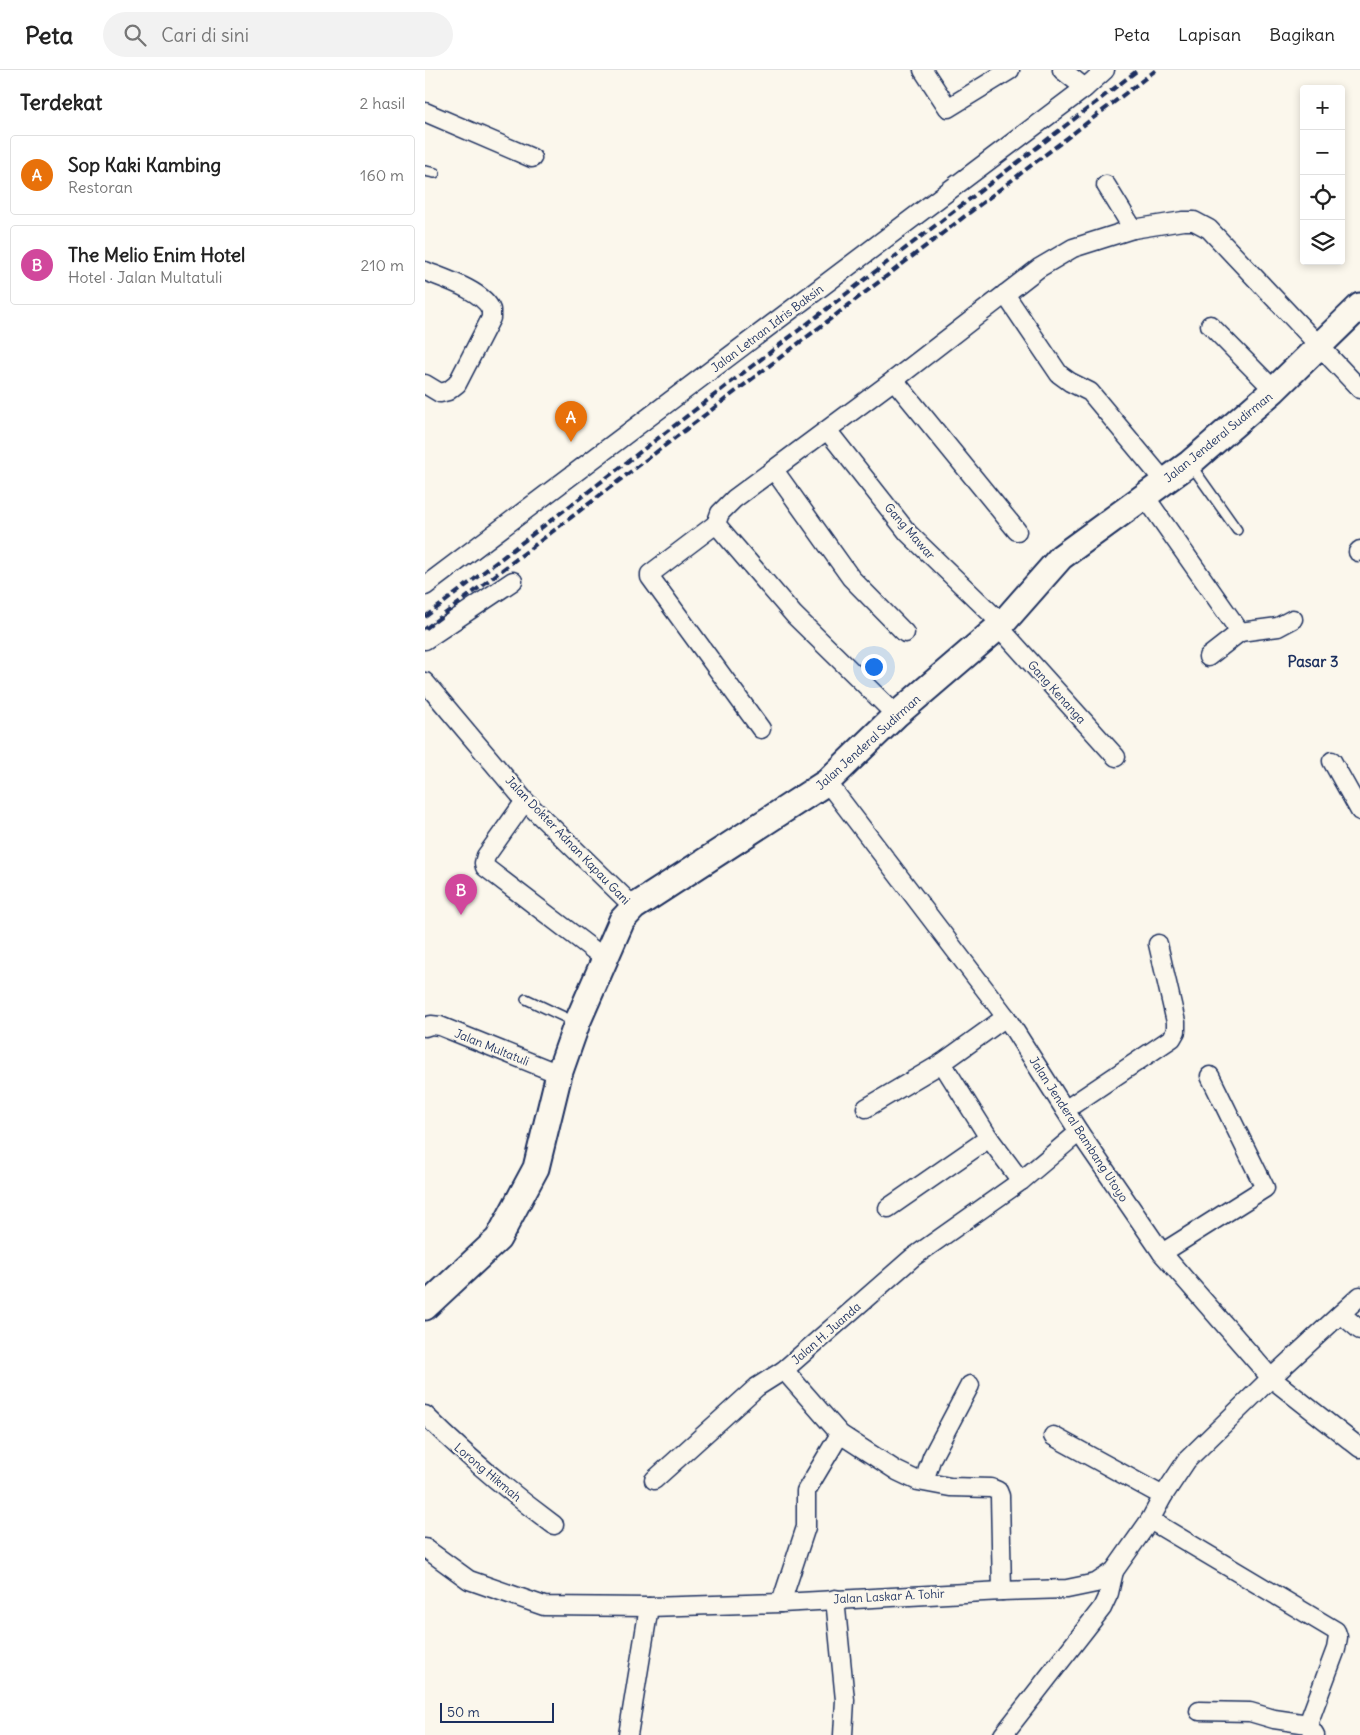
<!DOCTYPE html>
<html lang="id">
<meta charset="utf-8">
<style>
body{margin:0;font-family:Delius,sans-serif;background:#f2f2f2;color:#222}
.controls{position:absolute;right:15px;top:15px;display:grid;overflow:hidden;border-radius:5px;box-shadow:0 2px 8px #0003}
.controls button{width:45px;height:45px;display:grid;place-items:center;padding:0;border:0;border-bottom:1px solid #e0e0e0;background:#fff;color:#222;font:25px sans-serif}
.scale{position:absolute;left:15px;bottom:12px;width:114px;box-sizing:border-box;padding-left:5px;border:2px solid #1b2f5e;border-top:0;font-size:14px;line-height:18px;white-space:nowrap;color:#1b2f5e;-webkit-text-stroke:4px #fbf7ec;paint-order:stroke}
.you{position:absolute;left:448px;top:596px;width:18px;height:18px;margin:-12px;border:4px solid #fff;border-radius:50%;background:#1a73e8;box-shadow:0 0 0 8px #1a73e833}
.badge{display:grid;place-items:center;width:32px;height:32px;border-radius:50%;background:#d1495b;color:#fff;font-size:16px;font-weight:700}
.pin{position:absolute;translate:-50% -41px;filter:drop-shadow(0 1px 2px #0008)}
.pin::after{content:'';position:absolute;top:26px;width:18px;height:15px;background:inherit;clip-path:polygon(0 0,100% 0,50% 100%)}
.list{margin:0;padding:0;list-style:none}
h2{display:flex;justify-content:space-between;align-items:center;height:65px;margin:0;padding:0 20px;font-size:21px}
h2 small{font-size:16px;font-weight:400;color:#767676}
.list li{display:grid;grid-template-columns:32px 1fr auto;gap:15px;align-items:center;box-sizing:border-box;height:80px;margin:0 10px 10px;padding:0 10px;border:1px solid #e0e0e0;border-radius:5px}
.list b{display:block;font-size:19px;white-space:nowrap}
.list p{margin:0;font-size:16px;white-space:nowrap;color:#767676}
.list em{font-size:16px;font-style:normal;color:#767676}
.icon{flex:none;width:28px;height:28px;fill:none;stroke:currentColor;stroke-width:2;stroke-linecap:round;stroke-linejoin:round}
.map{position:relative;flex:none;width:935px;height:1665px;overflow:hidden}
header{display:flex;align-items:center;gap:30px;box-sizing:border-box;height:70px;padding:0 25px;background:#fff;border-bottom:1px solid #e0e0e0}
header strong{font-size:24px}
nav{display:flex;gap:28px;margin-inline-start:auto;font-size:18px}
.search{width:350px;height:45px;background:#f2f2f2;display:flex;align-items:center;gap:12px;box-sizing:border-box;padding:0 18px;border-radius:28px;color:#767676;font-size:19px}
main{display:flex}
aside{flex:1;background:#fff}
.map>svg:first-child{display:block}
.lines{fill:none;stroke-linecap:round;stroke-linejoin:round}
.lane-casing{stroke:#1b2f5e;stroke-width:12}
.street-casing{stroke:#1b2f5e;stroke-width:21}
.secondary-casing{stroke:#1b2f5e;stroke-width:29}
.lane{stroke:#fbf7ec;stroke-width:9}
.street{stroke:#fbf7ec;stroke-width:18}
.secondary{stroke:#fbf7ec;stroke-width:25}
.rail{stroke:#1b2f5e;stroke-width:4;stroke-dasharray:8 4;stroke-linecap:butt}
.labels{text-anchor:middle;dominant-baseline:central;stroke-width:4.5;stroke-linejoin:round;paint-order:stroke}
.street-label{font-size:12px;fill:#1b2f5e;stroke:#fbf7ec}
.quarter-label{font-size:15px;font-weight:bold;fill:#1b2f5e;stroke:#fbf7ec}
</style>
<header>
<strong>Peta</strong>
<div class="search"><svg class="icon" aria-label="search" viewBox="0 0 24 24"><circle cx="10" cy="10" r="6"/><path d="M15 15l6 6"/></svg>Cari di sini</div>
<nav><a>Peta</a><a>Lapisan</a><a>Bagikan</a></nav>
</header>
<main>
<aside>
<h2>Terdekat<small>2 hasil</small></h2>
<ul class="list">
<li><span class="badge" style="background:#e8710a">A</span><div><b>Sop Kaki Kambing</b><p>Restoran</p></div><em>160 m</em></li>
<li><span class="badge" style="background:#d1479c">B</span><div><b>The Melio Enim Hotel</b><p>Hotel · Jalan Multatuli</p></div><em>210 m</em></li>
</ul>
</aside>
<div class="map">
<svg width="935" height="1665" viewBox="0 0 935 1665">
<rect width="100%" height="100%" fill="#fbf7ec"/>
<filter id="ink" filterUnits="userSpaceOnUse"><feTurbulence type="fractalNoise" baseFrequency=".02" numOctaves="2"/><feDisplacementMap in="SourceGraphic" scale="10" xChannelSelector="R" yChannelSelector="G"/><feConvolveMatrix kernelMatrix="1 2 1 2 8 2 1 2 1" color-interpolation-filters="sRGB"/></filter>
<g filter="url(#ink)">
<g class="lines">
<!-- lane casing -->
<g class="lane-casing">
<g id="lane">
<path d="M0,101L10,103"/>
<path d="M766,395L812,460"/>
<path d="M101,929L152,953"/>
</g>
</g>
<!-- street casing -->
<g class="street-casing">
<g id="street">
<path d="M498,0L523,38L585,0"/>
<path d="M637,0L660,18"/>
<path d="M0,42L107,88"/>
<path d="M681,115L708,159"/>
<path d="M0,201C17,208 59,221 66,240C66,242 66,245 66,248L32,314L23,321L15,323L0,314"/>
<path d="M580,224L634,304L645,312L665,322L739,411"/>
<path d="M785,255L849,320"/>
<path d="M469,310L592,461"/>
<path d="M402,360L483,463L577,554"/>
<path d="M349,400L426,508L480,563"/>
<path d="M719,425L815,562L783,587"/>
<path d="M291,454L225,504V507L336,659"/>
<path d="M933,482L935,480"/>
<path d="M0,516L660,18L680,0"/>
<path d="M574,557L691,687"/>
<path d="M815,562L853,557L868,549"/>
<path d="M0,570L88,511"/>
<path d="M0,612L100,731L209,837"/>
<path d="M471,645L369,545L291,454L295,443L309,429L469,310L614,198L648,178L708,159L758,151H769L784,159L935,319"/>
<path d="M907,691L935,741"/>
<path d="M402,712L581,947L654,1062L737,1183L846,1308L935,1378"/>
<path d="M100,731L61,786L59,793L60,797L179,888"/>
<path d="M0,957L6,955L15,956L134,1004"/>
<path d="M517,993L564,1068L596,1111"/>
<path d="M441,1038L517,993L581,947"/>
<path d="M640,1040L747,968L751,961V952L733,874"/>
<path d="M463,1138L564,1068"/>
<path d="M737,1183L840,1118L785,1006"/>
<path d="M916,1244L935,1260"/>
<path d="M359,1300L415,1364L472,1401L493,1411L525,1417L566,1418L573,1421L575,1426L577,1521"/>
<path d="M0,1345C40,1385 83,1421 129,1455"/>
<path d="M628,1366L738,1426"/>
<path d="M229,1410L332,1317L359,1300L487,1188L596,1111L654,1062"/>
<path d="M499,1411L507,1387L545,1315"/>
<path d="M725,1450L911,1561L913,1567L911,1579L883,1654L890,1665"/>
<path d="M0,1478L44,1510L119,1536L224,1537L356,1533L577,1521L642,1519L671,1513L689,1501L725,1450L738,1426L762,1390L846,1308L935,1226"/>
<path d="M410,1529L420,1630L418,1665"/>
<path d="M356,1533L381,1457V1421L415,1364"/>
<path d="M774,1641L825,1642L849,1649L883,1654"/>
<path d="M203,1665L224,1537"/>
<path d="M578,1665L677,1538L684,1523L689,1501"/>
</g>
</g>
<!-- secondary casing -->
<g class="secondary-casing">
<path id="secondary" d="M0,1237L73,1169L111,1098L134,1004L152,953L197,850L209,837L402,712L471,645L577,554L636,487L765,393L849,320L935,236"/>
</g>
<!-- lane -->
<use href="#lane" class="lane"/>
<!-- street -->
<use href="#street" class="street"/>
<!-- secondary -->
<use href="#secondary" class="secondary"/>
<!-- rail -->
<g class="rail">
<path d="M0,547L713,0"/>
<path d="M0,559L731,0"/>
</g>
</g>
</g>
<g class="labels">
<!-- street labels -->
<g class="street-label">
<text transform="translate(342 258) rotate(-37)">Jalan Letnan Idris Baksin</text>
<text transform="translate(793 367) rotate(-39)">Jalan Jenderal Sudirman</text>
<text transform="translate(485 461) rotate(49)">Gang Mawar</text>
<text transform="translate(632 622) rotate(48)">Gang Kenanga</text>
<text transform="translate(443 672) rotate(-42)">Jalan Jenderal Sudirman</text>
<text transform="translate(143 770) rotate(46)">Jalan Dokter Adnan Kapau Gani</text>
<text transform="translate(67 977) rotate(22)">Jalan Multatuli</text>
<text transform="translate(654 1059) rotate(57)">Jalan Jenderal Bambang Utoyo</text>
<text transform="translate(401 1263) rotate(-41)">Jalan H. Juanda</text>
<text transform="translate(63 1402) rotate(40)">Lorong Hikmah</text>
<text transform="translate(464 1526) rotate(-3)">Jalan Laskar A. Tohir</text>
</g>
<!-- quarter labels -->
<g class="quarter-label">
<text x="888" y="591">Pasar 3</text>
</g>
</g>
</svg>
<div class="controls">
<button>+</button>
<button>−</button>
<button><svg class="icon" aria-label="locate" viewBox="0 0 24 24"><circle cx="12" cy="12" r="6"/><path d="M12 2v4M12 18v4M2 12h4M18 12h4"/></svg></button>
<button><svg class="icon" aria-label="layers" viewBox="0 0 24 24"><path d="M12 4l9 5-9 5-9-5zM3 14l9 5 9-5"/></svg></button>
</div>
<div class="scale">50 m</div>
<div class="you"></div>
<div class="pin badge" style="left:146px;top:372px;background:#e8710a">A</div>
<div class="pin badge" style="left:36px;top:845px;background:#d1479c">B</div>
</div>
</main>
